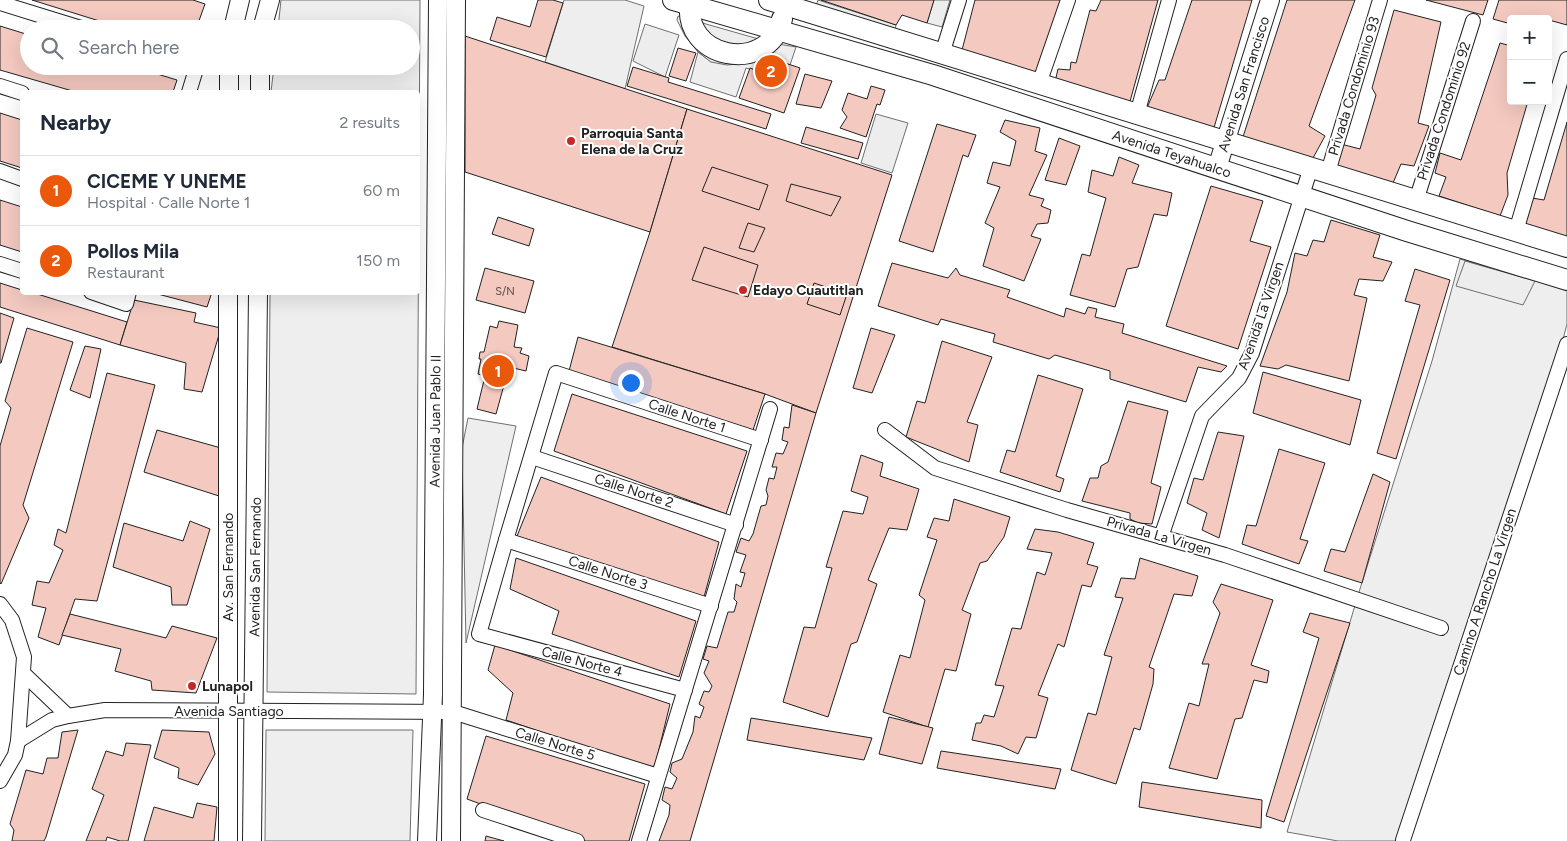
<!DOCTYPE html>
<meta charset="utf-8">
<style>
body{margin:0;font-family:Figtree,sans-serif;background:#f2f2f3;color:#1f2937}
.controls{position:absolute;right:15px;top:15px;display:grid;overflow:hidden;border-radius:5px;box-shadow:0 5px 20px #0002}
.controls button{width:45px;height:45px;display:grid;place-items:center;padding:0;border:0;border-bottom:1px solid #e0e1e3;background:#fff;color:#1f2937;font:25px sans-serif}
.you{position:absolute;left:630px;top:382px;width:18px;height:18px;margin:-12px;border:4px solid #fff;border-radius:50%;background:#1a73e8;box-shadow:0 0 0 8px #1a73e833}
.badge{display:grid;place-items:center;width:32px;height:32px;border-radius:50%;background:#ea580c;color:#fff;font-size:16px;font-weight:700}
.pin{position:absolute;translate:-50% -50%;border:2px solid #fff;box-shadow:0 1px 5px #0006}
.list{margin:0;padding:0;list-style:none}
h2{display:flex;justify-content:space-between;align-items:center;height:65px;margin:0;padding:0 20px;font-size:21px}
h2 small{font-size:16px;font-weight:400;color:#747a83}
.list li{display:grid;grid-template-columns:32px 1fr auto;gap:15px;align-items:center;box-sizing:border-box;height:70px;padding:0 20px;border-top:1px solid #e0e1e3}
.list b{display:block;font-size:19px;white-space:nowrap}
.list p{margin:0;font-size:16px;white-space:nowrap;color:#747a83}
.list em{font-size:16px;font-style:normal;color:#747a83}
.icon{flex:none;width:28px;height:28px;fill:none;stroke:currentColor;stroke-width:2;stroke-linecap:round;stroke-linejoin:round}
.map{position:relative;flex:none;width:1567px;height:841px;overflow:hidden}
.search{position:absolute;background:#fff;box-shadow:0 5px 20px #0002;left:20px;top:20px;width:400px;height:55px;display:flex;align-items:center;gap:12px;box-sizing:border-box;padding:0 18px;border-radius:28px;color:#747a83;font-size:19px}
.panel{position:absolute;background:#fff;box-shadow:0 5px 20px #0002;left:20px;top:90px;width:400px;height:205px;border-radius:5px}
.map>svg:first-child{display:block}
.green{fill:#eee;stroke:#6f6f6f}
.parking{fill:#ededed;stroke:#6f6f6f}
.building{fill:#f3c9c0;stroke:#222}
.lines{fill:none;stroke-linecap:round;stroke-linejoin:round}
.minor-casing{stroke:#222;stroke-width:16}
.tertiary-casing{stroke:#222;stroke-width:20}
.secondary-casing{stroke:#222;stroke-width:22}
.minor{stroke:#fff;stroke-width:14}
.tertiary{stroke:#fff;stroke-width:18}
.secondary{stroke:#fff;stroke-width:20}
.poi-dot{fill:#c62828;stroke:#fff;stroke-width:2}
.labels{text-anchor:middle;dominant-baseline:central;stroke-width:4;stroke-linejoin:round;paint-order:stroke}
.number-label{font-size:11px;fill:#564c4a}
.street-label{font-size:14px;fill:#222;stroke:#fff}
.poi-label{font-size:14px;font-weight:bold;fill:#222;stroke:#fff;text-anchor:start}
</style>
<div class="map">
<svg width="1567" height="841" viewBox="0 0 1567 841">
<rect width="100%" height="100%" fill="#fff"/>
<!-- green -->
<g class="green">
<path d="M281,0H420L416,694L267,692L270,293L418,292V92H271L274,66H411V29H278Z"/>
<path d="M564,0H625L644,6L625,89L545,62Z"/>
<path d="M772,43L796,47L790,65L770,58L766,74L746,68L736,97L690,82L698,52L711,62Z"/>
<path d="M1460,259L1567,290V324L1554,374L1401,841H1338L1287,832L1359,592L1432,361Z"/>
<path d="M468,418L516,426L466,643L462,448Z"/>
<path d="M266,730H413L410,841H265Z"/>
</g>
<!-- parking -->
<g class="parking">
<path d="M818,0L896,25L894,37L814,12Z"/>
<path d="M934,0H950L942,27L927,23Z"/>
<path d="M678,16L762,40L748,63L727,65L711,62L698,52L685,36L677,20Z"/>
<path d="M645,24L679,35L665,77L633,61Z"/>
<path d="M876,114L908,123L892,173L861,163Z"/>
<path d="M1465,261L1535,281L1523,305L1456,286Z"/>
</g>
<!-- building -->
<g class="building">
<path d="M32,0H193L205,4L196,29H125Z"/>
<path d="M538,0H553L563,3L546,57L490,40L497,17L530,27Z"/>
<path d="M821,0H934L927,23L902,15L896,25Z"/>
<path d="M975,0H1061L1035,74L962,50Z"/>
<path d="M1101,0H1158L1129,105L1055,82L1058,69L1070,70L1071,62L1076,63L1090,10L1096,11Z"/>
<path d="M1192,0H1252L1213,131L1146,110L1159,80H1165Z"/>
<path d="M1287,0H1355L1309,126L1325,136L1313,158L1242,140Z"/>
<path d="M1426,0H1488L1483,15Z"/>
<path d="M1499,0H1567V25L1538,17L1537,19H1511V24L1493,19Z"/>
<path d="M1394,10L1441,22L1418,123L1429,126L1414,166L1401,164L1393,183L1334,167L1341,144L1360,149L1376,95L1372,88Z"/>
<path d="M0,26L29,35V66H131L177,80L173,92H76L0,70Z"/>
<path d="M465,36L687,109L650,232L465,172Z"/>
<path d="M1500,43L1511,46V101H1528L1507,173L1508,195L1500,216L1439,196L1446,177L1435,173L1440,153L1461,160Z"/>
<path d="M678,48L696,53L686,81L669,76Z"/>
<path d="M770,58L800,68L784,113L739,98L750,68L766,74Z"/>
<path d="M633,67L669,78L668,82L771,114L766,129L627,86Z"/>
<path d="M805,74L832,81L821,108L796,104Z"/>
<path d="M871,86L885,90L880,105L877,104L866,137L840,128L847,117L842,110L848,93L867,99Z"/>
<path d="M687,109L892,175L816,413L765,394L612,347L650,232Z"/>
<path d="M0,113L22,120V168L0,161Z"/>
<path d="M1005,120L1040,128L1035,151L1047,155L1029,195L1044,199L1041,206L1051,210L1048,223L1037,224L1031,236L1041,239L1024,281L983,266L994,228L985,223L1000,187L987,183L993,162L1010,166L1016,141L1000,132Z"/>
<path d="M1567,122V240L1522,225L1532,198L1544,200Z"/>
<path d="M937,124L976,135L968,157L963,155L933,252L899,241Z"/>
<path d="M806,127L863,143L858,159L801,143Z"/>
<path d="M1059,138L1080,146L1066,185L1045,180Z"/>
<path d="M1119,157L1139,165L1132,183L1172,193L1167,216L1154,214L1138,267L1127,269L1115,307L1070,295L1082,254L1090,256L1106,198L1088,192L1092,170L1113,176Z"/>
<path d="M712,167L768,185L759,210L702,191Z"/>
<path d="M791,184L841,197L831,216L786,201Z"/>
<path d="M1211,186L1263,201L1250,241L1271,247L1238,349L1166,326Z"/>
<path d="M0,200L22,207V252L0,245Z"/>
<path d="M498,217L534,229L529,246L492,234Z"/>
<path d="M1331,220L1380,235L1373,257L1392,262L1383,281L1359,279L1354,295L1367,298L1349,381L1286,365L1278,369L1260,366L1287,292L1295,253L1307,256L1313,240L1324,242Z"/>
<path d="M748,223L765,228L754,252L739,248Z"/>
<path d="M704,247L758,265L748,297L692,280Z"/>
<path d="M892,263L948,278L956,268L960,275L1010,290L1007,297L1064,317L1066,308L1085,314L1088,307L1097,309L1095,317L1124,324L1122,333L1227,366L1221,372L1198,367L1186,402L1110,379V371L1055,355L1049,359L993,342L995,334L941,319L938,325L878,306Z"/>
<path d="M485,268L534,281L525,313L476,300Z"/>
<path d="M1415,269L1450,280L1396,459L1377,453L1420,305L1405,301Z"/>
<path d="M0,283L22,290V292H31L127,322L120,345L0,307Z"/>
<path d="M814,283L847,294L840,315L807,304Z"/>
<path d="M150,292H212L207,307Z"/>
<path d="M134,300L196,313L194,322L221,328L202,392L184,389L186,363L120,345Z"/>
<path d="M0,313L14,318L1,363H0Z"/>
<path d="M499,321L518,325L514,347L522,348L520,353L529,356L526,371L509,367L496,414L477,409L485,376L478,374L481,359H479L480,352H484L490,326L497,328Z"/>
<path d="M27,328L73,342L23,505L29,518L1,584L0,583V446L11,408L5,401Z"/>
<path d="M871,328L895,335L872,393L853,388Z"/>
<path d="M578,337L765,394L753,430L569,371Z"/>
<path d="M942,341L992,357L967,422L978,425L969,462L906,437L917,401L925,403Z"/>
<path d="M85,346L101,349L90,398L70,390Z"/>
<path d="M1263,372L1361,400L1350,445L1253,413Z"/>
<path d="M107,373L155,385L97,601L75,599L59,645L38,637L46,608L32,605L37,581L49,583L63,550L54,545L58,529L66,533Z"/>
<path d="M1038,375L1083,389L1056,476L1064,479L1060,492L1000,472L1007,450L1015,452Z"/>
<path d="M572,394L747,451L726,514L554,451Z"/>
<path d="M1128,401L1168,411L1151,483L1161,487L1152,524L1138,523L1130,519V513L1082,501L1090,478H1098L1101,466L1108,462Z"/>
<path d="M792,405L816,413L690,841H659L669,815L670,805L662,800L665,787L672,789L677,778L670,772L672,763L682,759L693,732L695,716L700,718L704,707L699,704L704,691L709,692L712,686L704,673L709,661L703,659L707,646L717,648L728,612H734L737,602L734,599L736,584L741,587L745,573L740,572L746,555L736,552L741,538L749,541L753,534L761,506L766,505L768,496L766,490L769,478L774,479L777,467H772L776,453L783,454L788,442L782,440L784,427L789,428Z"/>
<path d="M157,430L221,448L219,496L144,472Z"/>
<path d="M1218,432L1244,436L1219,538L1202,530L1207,513L1187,503L1194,478L1203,480Z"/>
<path d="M1279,449L1325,463L1300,539L1308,541L1299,564L1242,544L1247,525L1256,526Z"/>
<path d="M861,455L883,463L880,476L919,489L907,530L889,528L868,580L877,584L857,642L851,644L828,717L783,702L804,627L815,628L832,568L826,567L843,511L863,514L868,497L851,491Z"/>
<path d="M1373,474L1390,482L1362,583L1324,571L1331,549L1345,552Z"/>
<path d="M541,477L719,542L704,597L517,536Z"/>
<path d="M954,499L1010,517L1004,537L987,561L980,563L962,610L971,614L956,671L945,669L928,727L883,712L900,655L910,658L925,600L919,595L937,540L927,537L934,518L949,521Z"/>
<path d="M190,521L210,529L187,605H172L171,587L113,567L124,523L183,541Z"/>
<path d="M1035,529L1058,532L1094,543L1087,564L1098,567L1091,587L1082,585L1064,647L1058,644L1038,695L1048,698L1036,738L1026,737L1018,754L1001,746L972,740L976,723H981L984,715L994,717L1004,686L995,685L1012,628L1021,629L1037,572L1045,575L1052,553L1027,549Z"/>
<path d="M516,558L696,621L679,677L552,634L559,611L510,589Z"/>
<path d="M1140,558L1198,576L1192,596L1174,594L1149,667L1154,669L1153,684L1140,730L1134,728L1116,784L1071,770L1088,713L1096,715L1112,657L1104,655L1123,598L1115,597L1121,578L1135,579Z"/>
<path d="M1221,584L1273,600L1251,665L1269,671L1267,683L1254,680L1242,718L1235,719L1217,779L1169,768L1189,703L1199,706L1209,664H1202L1220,613L1213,602Z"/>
<path d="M1310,613L1350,623L1284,822L1266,816L1319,638L1303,632Z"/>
<path d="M70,614L166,638L172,626L217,638L196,693L152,690L151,681L115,671L121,649L62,635Z"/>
<path d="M495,645L670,704L654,770L506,720L513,693L488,670Z"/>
<path d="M889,717L933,728L922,764L879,754Z"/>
<path d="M751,718L872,738L864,760L747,740Z"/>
<path d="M78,730L46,837L44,841H12L14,830L10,824L26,770L43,774L47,758H58L62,732Z"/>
<path d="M162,730L209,732L215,754L198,785L178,778L179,768L154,758Z"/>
<path d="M486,736L645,784L629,841H581L467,799Z"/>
<path d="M126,743L151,745L128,841H120L107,837L106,841H86L104,795L92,789L106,751L123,756Z"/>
<path d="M941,751L1061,769L1055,789L937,768Z"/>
<path d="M1142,782L1262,800L1261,828L1139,807Z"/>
<path d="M197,803L217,807L214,841H144L154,807L193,818Z"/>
<path d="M486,836L504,841H485Z"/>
</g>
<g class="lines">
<!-- minor casing -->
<g class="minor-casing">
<g id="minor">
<path d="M0,3L84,29"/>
<path d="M942,54L959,0"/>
<path d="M1039,84L1068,0"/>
<path d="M0,86L22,93"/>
<path d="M189,92L197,66"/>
<path d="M1137,114L1169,0"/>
<path d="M0,171L22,179"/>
<path d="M1328,172L1380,0"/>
<path d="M1416,201L1473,21"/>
<path d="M1516,231L1567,59"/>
<path d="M0,264L22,271"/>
<path d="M91,292L126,304L129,292"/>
<path d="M885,430L935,468L1067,510L1225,555L1441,628"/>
<path d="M532,457L736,525"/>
<path d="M1161,537L1202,416L1239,378L1252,353L1311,167"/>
<path d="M506,540L711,606"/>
<path d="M0,604L12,620L24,657L18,741L15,755L0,781"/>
<path d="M23,673L68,716"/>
<path d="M685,690L479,634L506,540L556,373L761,440"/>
<path d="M18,741L52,720L68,716L105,710L453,712L658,776"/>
<path d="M483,810L577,841"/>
<path d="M1403,840L1567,344"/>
<path d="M639,841L770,409"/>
</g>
</g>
<!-- tertiary casing -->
<g class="tertiary-casing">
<g id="tertiary">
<path d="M233,29L240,0"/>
<path d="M262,29L270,0"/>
<path d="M229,92V66"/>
<path d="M260,92V66"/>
<path id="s1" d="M1217,168L1270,0"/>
<path d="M228,841V292"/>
<path id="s2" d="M252,841L258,292"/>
<path id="s3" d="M427,841L433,694L438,0"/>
<path d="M451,841L456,0"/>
</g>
</g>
<!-- secondary casing -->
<g class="secondary-casing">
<g id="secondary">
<path id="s4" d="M673,0L933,75L1407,231L1567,280"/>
<path d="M691,0C679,58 768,77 782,19"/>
<path d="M769,0L1567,247"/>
</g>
</g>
<!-- minor -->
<use href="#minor" class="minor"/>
<!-- tertiary -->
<use href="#tertiary" class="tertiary"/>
<!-- secondary -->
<use href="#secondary" class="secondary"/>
</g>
<!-- markers -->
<g class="poi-dot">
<circle cx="571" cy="141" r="5"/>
<circle cx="743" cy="290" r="5"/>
<circle cx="192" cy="686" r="5"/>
</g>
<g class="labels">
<!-- number labels -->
<g class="number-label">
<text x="505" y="291">S/N</text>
</g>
<!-- street labels -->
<g class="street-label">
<text stroke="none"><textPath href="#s1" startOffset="88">Avenida San Francisco</textPath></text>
<text transform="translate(1354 86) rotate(-73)">Privada Condominio 93</text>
<text transform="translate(1444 111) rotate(-72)">Privada Condominio 92</text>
<text stroke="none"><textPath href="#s4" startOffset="522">Avenida Teyahualco</textPath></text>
<text transform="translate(1261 316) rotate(-71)">Avenida La Virgen</text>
<text transform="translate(687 416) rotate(18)">Calle Norte 1</text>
<text stroke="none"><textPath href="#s3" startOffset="420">Avenida Juan Pablo II</textPath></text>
<text transform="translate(634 491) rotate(18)">Calle Norte 2</text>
<text transform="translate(1159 536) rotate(16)">Privada La Virgen</text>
<text transform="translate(228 567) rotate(-90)">Av. San Fernando</text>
<text stroke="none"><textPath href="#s2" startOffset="274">Avenida San Fernando</textPath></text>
<text transform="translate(608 573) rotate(18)">Calle Norte 3</text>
<text transform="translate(1485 592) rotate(-72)">Camino A Rancho La Virgen</text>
<text transform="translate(582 662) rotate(15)">Calle Norte 4</text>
<text x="229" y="711">Avenida Santiago</text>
<text transform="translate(555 744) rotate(17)">Calle Norte 5</text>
</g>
<!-- poi labels -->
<g class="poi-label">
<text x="581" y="133">Parroquia Santa<tspan x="581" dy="16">Elena de la Cruz</tspan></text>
<text x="753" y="290">Edayo Cuautitlan</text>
<text x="202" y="686">Lunapol</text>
</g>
</g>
</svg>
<div class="controls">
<button>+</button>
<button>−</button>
</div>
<div class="you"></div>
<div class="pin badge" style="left:498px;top:371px">1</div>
<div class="pin badge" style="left:771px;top:71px">2</div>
<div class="search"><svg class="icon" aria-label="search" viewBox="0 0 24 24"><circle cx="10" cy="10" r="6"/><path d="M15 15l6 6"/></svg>Search here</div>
<section class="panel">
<h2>Nearby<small>2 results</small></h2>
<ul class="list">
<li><span class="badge">1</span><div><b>CICEME Y UNEME</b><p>Hospital · Calle Norte 1</p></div><em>60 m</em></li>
<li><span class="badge">2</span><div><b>Pollos Mila</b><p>Restaurant</p></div><em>150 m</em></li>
</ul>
</section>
</div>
